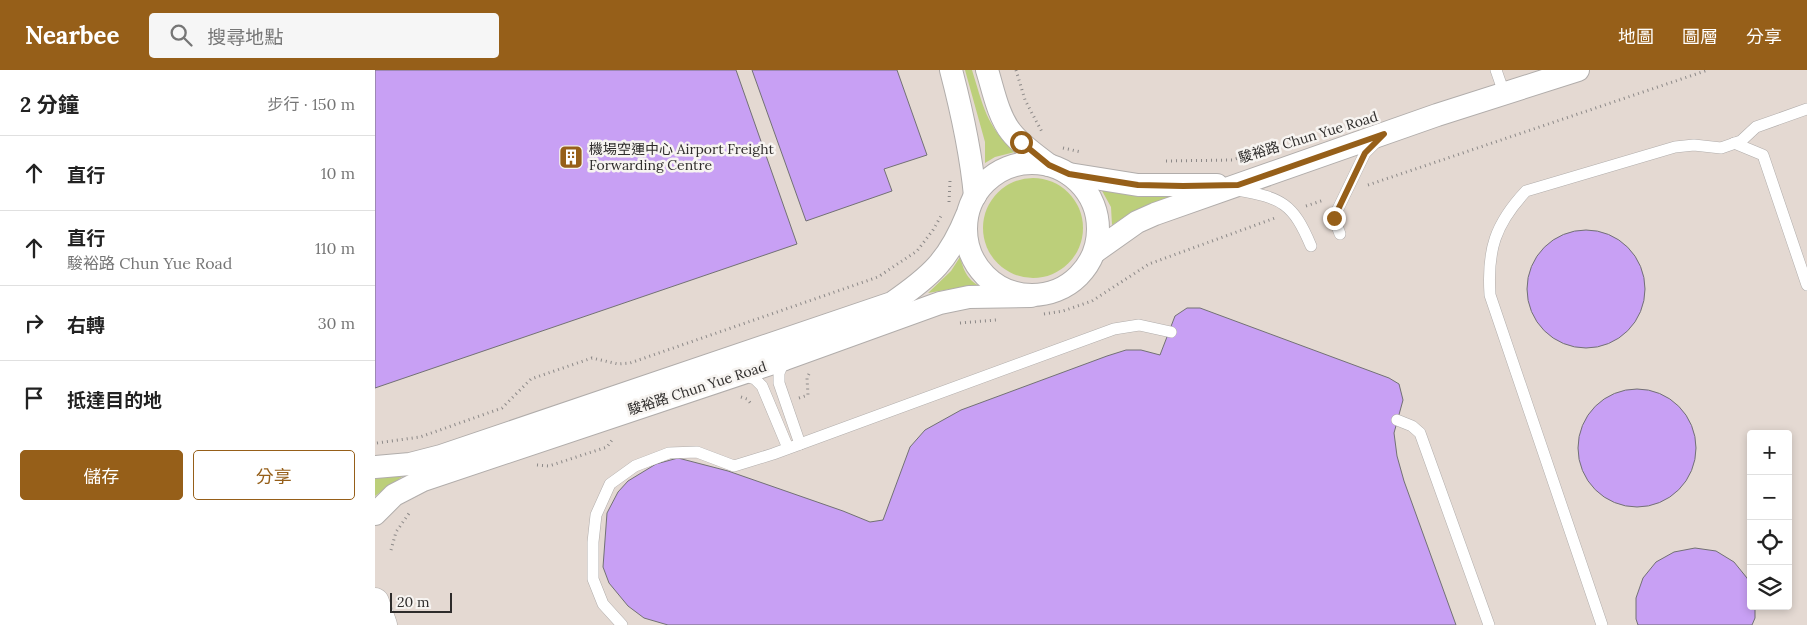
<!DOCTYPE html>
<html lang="zh-TW">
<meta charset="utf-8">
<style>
body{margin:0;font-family:Lora,"Noto Sans TC",serif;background:#f6f6f6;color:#222}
.controls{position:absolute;right:15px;bottom:15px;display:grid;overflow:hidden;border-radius:5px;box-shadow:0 2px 8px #0003}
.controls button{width:45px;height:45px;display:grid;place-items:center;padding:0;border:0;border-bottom:1px solid #e0e0e0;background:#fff;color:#222;font:25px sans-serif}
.scale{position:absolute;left:15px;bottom:12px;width:62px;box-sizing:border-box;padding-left:5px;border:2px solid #2e2c2b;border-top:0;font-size:14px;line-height:18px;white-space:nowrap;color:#2e2c2b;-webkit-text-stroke:4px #f7f4f1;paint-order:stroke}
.stop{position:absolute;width:15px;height:15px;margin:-11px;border:4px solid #965f19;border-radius:50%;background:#fff}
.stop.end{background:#965f19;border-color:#fff;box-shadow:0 1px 5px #0008}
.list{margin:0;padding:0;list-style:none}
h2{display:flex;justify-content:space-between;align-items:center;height:65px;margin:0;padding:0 20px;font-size:21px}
h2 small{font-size:16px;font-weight:400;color:#767676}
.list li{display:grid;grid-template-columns:32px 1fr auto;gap:15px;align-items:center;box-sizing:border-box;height:75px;padding:0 20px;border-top:1px solid #e0e0e0}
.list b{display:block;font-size:19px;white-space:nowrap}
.list p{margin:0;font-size:16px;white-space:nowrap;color:#767676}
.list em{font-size:16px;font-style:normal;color:#767676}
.actions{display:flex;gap:10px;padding:15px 20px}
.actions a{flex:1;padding:11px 0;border:1px solid #965f19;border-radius:5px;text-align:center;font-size:18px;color:#965f19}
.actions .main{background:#965f19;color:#fff}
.icon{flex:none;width:28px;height:28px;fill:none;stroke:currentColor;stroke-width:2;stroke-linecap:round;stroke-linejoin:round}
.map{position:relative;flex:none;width:1432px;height:555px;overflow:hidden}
header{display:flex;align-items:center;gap:30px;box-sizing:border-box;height:70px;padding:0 25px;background:#965f19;color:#fff}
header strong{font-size:24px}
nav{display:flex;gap:28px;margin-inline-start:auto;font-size:18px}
.search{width:350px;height:45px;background:#f6f6f6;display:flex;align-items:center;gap:12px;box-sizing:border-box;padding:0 18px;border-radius:5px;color:#767676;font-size:19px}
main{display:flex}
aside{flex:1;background:#fff}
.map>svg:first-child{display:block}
.built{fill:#e4d9d2;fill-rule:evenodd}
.green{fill:#bccf7a}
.building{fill:#c8a0f4;stroke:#727174}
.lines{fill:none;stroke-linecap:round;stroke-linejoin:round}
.service-casing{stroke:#b1adab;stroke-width:12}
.minor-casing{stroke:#b1adab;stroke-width:24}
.tertiary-casing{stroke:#b1adab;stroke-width:29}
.path{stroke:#8c8988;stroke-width:3;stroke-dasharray:1 4;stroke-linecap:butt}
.service{stroke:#fff;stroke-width:11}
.minor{stroke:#fff;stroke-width:22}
.tertiary{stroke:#fff;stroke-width:28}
.route{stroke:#965f19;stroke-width:6}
.labels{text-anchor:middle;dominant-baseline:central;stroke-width:5;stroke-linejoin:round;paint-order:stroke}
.street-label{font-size:14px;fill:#2e2c2b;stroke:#f7f4f1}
.poi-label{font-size:14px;fill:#2e2c2b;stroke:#f7f4f1;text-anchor:start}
</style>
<header>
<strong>Nearbee</strong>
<div class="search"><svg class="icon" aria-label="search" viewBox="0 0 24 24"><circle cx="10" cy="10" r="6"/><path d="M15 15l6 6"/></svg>搜尋地點</div>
<nav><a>地圖</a><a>圖層</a><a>分享</a></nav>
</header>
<main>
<aside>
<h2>2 分鐘<small>步行 · 150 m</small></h2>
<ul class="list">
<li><svg class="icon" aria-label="ahead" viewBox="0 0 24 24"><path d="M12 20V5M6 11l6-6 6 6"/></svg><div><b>直行</b></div><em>10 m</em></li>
<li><svg class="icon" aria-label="ahead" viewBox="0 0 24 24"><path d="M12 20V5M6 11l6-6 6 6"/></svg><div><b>直行</b><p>駿裕路 Chun Yue Road</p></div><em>110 m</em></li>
<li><svg class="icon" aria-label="right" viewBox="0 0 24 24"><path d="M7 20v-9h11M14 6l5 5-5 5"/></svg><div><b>右轉</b></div><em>30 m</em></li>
<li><svg class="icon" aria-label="arrive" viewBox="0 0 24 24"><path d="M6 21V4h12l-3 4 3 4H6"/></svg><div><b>抵達目的地</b></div></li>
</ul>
<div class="actions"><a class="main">儲存</a><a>分享</a></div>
</aside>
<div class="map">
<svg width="1432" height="555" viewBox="0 0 1432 555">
<rect width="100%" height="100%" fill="#eae6e4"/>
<!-- built -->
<path class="built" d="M0,0H1432V555H0ZM1376,364H1413V536H1376Z"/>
<!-- green -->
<g class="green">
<path d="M590,0H597C608,35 611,56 640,82L620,87L610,93V72Z"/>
<circle cx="658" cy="158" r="50"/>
<path d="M726,119L815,124L756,143L737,155L736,137Z"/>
<path d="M585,187C589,202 593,211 608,218H582L553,223L576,201Z"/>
<path d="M31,404L0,426V406Z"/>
</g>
<!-- building -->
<g class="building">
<path d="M0,0H361L422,174L0,318Z"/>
<path d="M377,0H522L552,85L509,99L517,121L431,151Z"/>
<circle cx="1211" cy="219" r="59"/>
<path d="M812,238H825L1014,308L1024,314L1028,330L1019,363L1022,386L1029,411L1081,555H293L269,548L253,536L234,513L228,497L232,443L243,422L253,411L281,394L303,388L353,401L468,441L495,452L508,450L535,377L550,360L586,340L732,286L751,280H766L785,285L800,246Z"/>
<circle cx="1262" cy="378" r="59"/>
<path d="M1320,478L1341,481L1359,492L1372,508L1376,517V536H1380V548L1377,555H1263L1261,549V528L1268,508L1281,492L1299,482Z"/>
</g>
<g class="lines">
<!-- service casing -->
<g class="service-casing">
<g id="service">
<path d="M1121,0L1129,23"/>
<path d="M1359,73L1388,85L1432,215"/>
<path d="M862,120C907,128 918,133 936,176"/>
<path d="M965,164L959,148L961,143L990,83L1001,72"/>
<path d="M410,289L404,303V313L425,374"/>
<path d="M368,305L380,309L387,316L413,378"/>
<path d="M1022,350L1037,356L1045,363L1114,555"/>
<path d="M247,555L228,534L218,509V472L221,445L235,414L260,396L294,383L322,382L359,396L398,384L739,259L764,255L796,262"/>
<path d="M1227,555L1115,225C1112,180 1120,154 1151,121L1300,77L1319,75L1346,78L1366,71L1381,57L1432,39"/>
</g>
</g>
<!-- minor casing -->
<g class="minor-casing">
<g id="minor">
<path d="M576,0C587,42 596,83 600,126"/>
<path d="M612,0C618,19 623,46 636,62C646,75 661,85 674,95"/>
<circle cx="657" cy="159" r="66"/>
<path d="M694,104L763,115H842"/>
<path d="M721,181L762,152L780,144L1062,45L1203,0"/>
<path d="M0,397L35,394L66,386L517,233C556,206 574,190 592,145"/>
<path d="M0,444L19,425L48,410L410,289L565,233L594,227L656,226"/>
</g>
</g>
<!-- tertiary casing -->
<g class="tertiary-casing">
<path id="tertiary" d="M0,532L8,555"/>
</g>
<!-- path -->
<g class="path">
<path d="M641,0L650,30L667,62"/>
<path d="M688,78L706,82"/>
<path d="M791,91L857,90L896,78"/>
<path d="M993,115L1333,0"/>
<path d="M574,132L575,111"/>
<path d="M931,136L949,130"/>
<path d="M669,244L688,241L717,231L774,194L900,148"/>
<path d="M585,253L621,250"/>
<path d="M366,327L372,329L377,335"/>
<path d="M424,328L433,325L432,308L434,304"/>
<path d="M2,373L45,367L127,338L156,309L217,288L243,294L255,293L503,207L542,181L558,160L566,146"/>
<path d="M162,395L174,396L232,377L237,370"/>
<path d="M16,480L21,462L35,442"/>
</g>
<!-- service -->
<use href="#service" class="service"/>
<!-- minor -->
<use href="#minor" class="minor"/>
<!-- tertiary -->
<use href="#tertiary" class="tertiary"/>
</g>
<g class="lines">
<!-- route -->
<path class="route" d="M646,72L674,95L694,104L763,115L808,116L863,115L1009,64L990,83L959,148"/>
</g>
<!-- icons -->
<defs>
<g id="building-square" transform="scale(1.25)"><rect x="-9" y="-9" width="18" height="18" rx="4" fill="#965f19" stroke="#f7f4f1"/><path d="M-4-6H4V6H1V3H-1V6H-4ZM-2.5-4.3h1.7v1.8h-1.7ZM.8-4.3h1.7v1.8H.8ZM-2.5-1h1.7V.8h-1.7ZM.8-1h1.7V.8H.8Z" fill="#fff"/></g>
</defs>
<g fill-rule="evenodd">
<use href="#building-square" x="196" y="87"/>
</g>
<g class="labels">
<!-- street labels -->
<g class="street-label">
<text transform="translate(933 67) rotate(-17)">駿裕路 Chun Yue Road</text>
<text transform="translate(322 318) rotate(-18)">駿裕路 Chun Yue Road</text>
</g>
<!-- poi labels -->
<g class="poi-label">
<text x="214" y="79">機場空運中心 Airport Freight<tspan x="214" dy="16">Forwarding Centre</tspan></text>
</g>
</g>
</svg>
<div class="controls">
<button>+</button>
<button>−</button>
<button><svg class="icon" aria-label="locate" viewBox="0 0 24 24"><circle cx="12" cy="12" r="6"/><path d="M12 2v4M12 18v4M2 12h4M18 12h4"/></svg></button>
<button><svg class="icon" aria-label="layers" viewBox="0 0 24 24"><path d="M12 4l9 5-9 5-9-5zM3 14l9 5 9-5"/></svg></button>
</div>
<div class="scale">20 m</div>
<div class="stop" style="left:646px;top:72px"></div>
<div class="stop end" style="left:959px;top:148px"></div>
</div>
</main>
